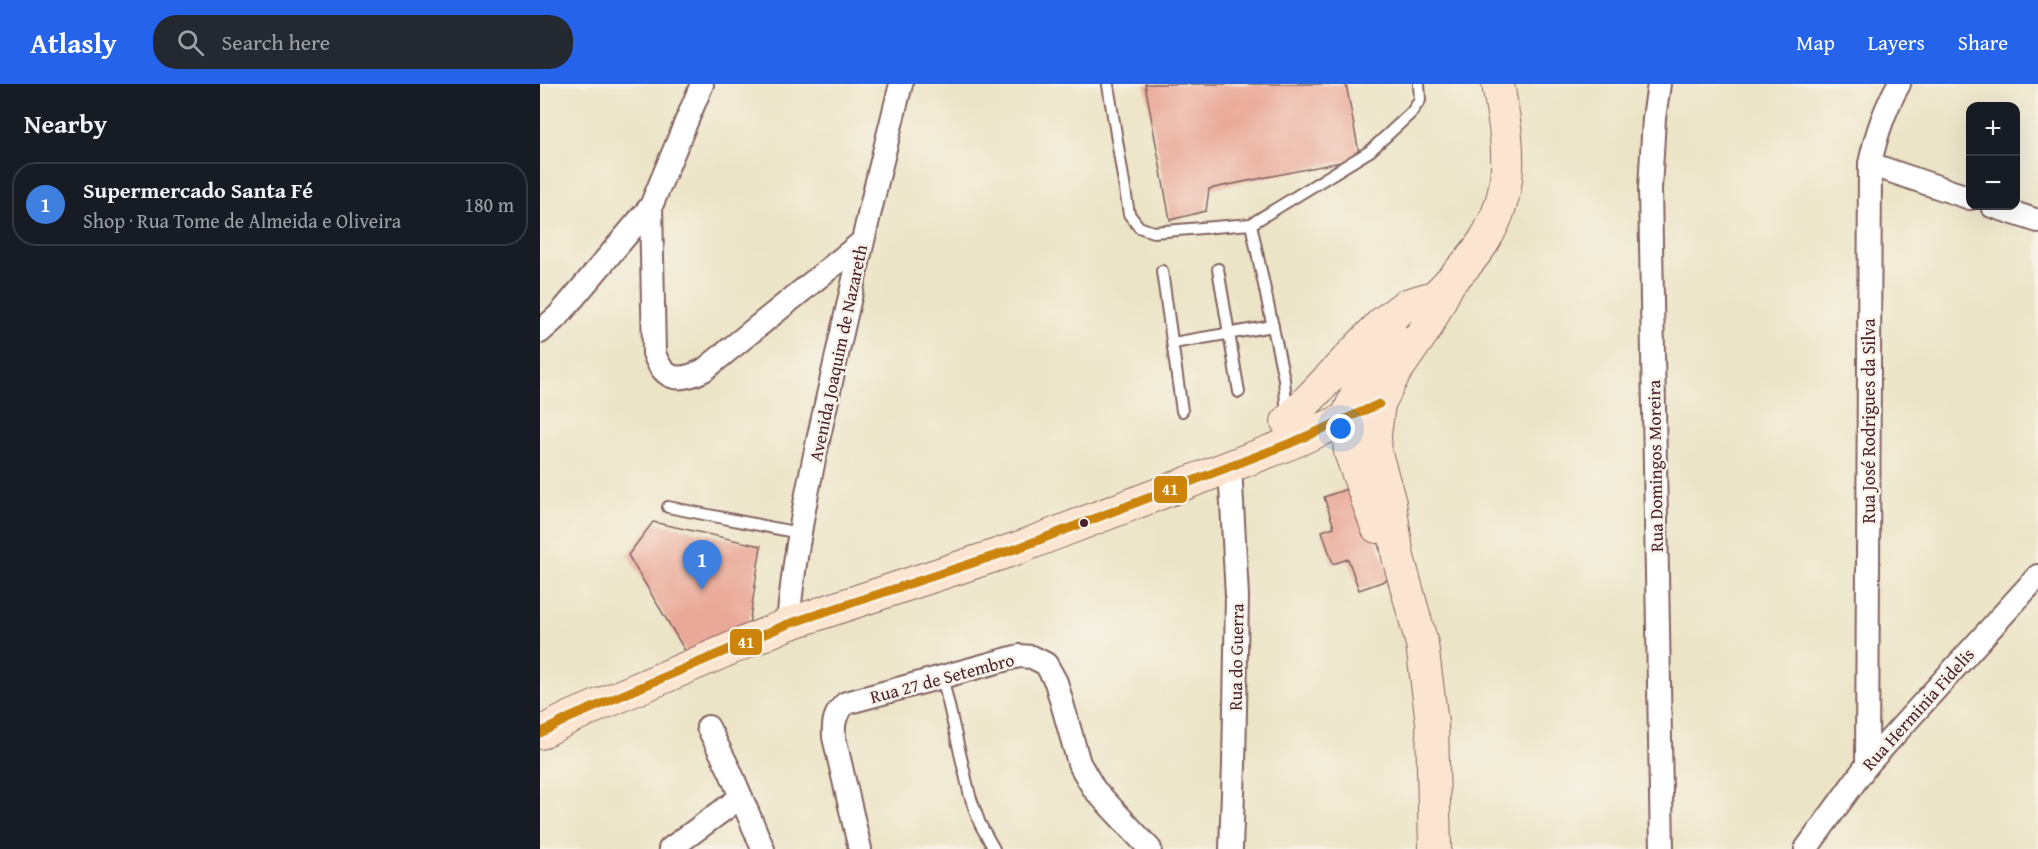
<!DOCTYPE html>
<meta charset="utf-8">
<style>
body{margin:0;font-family:"Gentium Book Plus",serif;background:#242831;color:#f1f3f6}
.controls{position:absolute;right:18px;top:18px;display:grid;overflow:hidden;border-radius:12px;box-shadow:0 6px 24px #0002}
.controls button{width:54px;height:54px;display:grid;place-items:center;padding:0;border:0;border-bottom:2px solid #363941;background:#171b24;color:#f1f3f6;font:30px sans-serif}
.you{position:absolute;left:801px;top:345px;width:21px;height:21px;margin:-15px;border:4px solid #fff;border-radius:50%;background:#1a73e8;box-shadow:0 0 0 9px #1a73e833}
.badge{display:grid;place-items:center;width:39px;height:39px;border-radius:50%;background:#2563eb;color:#fff;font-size:20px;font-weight:700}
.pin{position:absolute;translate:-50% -50px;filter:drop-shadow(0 2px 3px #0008)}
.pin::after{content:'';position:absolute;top:32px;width:21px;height:18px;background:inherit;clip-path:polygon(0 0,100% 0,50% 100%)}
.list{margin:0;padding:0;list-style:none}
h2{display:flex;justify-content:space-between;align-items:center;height:78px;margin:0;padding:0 24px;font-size:26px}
h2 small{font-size:20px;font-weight:400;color:#9ea1a6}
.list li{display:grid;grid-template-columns:39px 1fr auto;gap:18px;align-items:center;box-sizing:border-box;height:84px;margin:0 12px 12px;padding:0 12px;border:2px solid #363941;border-radius:24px}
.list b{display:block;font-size:22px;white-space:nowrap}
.list p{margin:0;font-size:20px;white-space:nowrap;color:#9ea1a6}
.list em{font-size:20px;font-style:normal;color:#9ea1a6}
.icon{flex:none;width:33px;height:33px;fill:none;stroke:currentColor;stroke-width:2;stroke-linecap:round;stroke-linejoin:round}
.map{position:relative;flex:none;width:1498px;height:765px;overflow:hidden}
header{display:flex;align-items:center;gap:36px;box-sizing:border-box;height:84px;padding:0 30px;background:#2563eb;color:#fff}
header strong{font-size:28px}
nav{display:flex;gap:33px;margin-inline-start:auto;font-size:21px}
.search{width:420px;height:54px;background:#242831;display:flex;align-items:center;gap:15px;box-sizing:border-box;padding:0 21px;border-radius:24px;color:#9ea1a6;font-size:22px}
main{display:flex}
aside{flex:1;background:#171b24}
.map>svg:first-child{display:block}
.building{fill:#eaa998}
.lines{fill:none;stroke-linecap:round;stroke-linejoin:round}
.lane-casing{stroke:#836461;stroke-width:14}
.street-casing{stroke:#836461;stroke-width:26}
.secondary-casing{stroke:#836461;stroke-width:34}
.lane{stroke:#fff;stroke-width:10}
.street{stroke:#fff;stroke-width:22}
.secondary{stroke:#fce5d0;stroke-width:32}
.bus-1-casing{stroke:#f7f3e8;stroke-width:14}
.bus-1{stroke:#cc840b;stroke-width:9}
.bus-dot{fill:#4a1f2b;stroke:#f7f3e8;stroke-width:2}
.labels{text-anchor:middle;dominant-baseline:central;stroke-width:5;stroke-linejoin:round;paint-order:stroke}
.street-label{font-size:18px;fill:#4a1f2b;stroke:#f7f3e8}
.line-badge{stroke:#f7f3e8;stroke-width:2}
.badge-label{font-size:16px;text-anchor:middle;font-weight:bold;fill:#fff}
</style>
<header>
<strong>Atlasly</strong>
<div class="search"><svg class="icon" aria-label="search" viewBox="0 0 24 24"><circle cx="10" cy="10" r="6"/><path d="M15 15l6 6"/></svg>Search here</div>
<nav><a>Map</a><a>Layers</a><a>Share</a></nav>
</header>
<main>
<aside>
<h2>Nearby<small></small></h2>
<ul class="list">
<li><span class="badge" style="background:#3f7fe0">1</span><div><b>Supermercado Santa Fé</b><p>Shop · Rua Tome de Almeida e Oliveira</p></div><em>180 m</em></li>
</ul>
</aside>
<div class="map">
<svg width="1498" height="765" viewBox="0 0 1498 765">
<rect width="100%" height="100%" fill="#f7f3e8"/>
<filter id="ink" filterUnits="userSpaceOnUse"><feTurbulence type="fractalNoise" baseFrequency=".0167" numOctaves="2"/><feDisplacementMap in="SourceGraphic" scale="12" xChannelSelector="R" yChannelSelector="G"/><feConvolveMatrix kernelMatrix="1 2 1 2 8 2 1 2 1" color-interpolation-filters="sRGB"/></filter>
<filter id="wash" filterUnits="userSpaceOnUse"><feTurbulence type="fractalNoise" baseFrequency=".008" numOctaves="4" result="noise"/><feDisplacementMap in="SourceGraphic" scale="24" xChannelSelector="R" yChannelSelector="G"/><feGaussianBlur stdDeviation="1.35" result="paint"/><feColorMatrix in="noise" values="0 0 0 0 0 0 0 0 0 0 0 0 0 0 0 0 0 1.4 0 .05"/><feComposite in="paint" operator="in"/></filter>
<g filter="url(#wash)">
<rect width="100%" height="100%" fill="#ece4c6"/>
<g id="blocks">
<!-- building -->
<g class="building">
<path d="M605,0H806L820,74L669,105L666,127L630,136Z"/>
<path d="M818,401L850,495L819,506L808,475L793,480L782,447L794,443L784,413Z"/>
<path d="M113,438L221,462L209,541L147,570L88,471Z"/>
</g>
</g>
</g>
<g filter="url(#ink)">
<use href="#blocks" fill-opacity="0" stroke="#836461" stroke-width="1.5"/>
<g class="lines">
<!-- lane casing -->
<g class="lane-casing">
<g id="lane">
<path d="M568,1L589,130L599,143L613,148L711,140L830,67L871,29L880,16L879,0"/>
<path d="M711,140L744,295L747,331"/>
<path d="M678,185L699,308"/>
<path d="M622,187L642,327"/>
<path d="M633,259L733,242"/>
<path d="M128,423L259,449"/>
<path d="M402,592L430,712L440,740L454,765"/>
</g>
</g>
<!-- street casing -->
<g class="street-casing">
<g id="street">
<path d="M1119,0L1114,34L1110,105L1122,765"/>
<path d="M1330,80L1430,114"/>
<path d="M111,122L114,269C124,298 140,298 164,286L322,158"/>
<path d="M1452,122L1498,137"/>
<path d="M0,248L19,231L111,122L162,0"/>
<path d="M690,382L697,512L694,681L691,765"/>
<path d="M248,540C255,458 273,378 291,298C313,198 336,99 361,0"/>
<path d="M168,643L190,687L223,765"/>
<path d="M1327,681L1330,80C1336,50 1344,26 1359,0"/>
<path d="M130,765L201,713"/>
<path d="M320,765L294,653C293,638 295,629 306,619L479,572L492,573L506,580L516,598L539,679L554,705L610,765"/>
<path d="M1266,765L1327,681L1498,492"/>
</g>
</g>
<!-- secondary casing -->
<g class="secondary-casing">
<g id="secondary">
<path d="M892,216C910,197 930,179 944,157C977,104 968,57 958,0"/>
<path d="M747,338L842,239L866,221L897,212"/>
<path d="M837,443L810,368L807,333L821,299L857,256"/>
<path d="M0,649L29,634L248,540L478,464L751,359L839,320"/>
<path d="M895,765L892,639L882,560L858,473L850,419L836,370L835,351L839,320L854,290L886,244L908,201"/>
</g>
</g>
<!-- lane -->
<use href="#lane" class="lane"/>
<!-- street -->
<use href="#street" class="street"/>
<!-- secondary -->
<use href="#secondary" class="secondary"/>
<!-- bus-1 casing -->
<g class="bus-1-casing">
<path id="bus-1" d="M0,649L29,634L248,540L478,464L751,359L839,320"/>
</g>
<!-- bus-1 -->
<use href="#bus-1" class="bus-1"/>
</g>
</g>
<!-- markers -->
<circle class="bus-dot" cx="544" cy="439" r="5"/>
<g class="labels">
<!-- street labels -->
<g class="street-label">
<text transform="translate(298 269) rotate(-78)">Avenida Joaquim de Nazareth</text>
<text transform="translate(1328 337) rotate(-90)">Rua José Rodrigues da Silva</text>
<text transform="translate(1115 382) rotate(-91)">Rua Domingos Moreira</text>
<text transform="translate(696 573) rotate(-89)">Rua do Guerra</text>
<text transform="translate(402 594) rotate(-15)">Rua 27 de Setembro</text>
<text transform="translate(1378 625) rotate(-48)">Rua Herminia Fidelis</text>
</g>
</g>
<g class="line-badge">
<rect x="613" y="391" width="35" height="29" rx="6" fill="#cc840b"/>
<rect x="189" y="544" width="34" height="28" rx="6" fill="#cc840b"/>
</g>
<g class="badge-label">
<text x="630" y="411">41</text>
<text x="206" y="564">41</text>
</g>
</svg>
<div class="controls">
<button>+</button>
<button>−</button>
</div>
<div class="you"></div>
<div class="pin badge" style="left:162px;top:506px;background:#3f7fe0">1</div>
</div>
</main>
